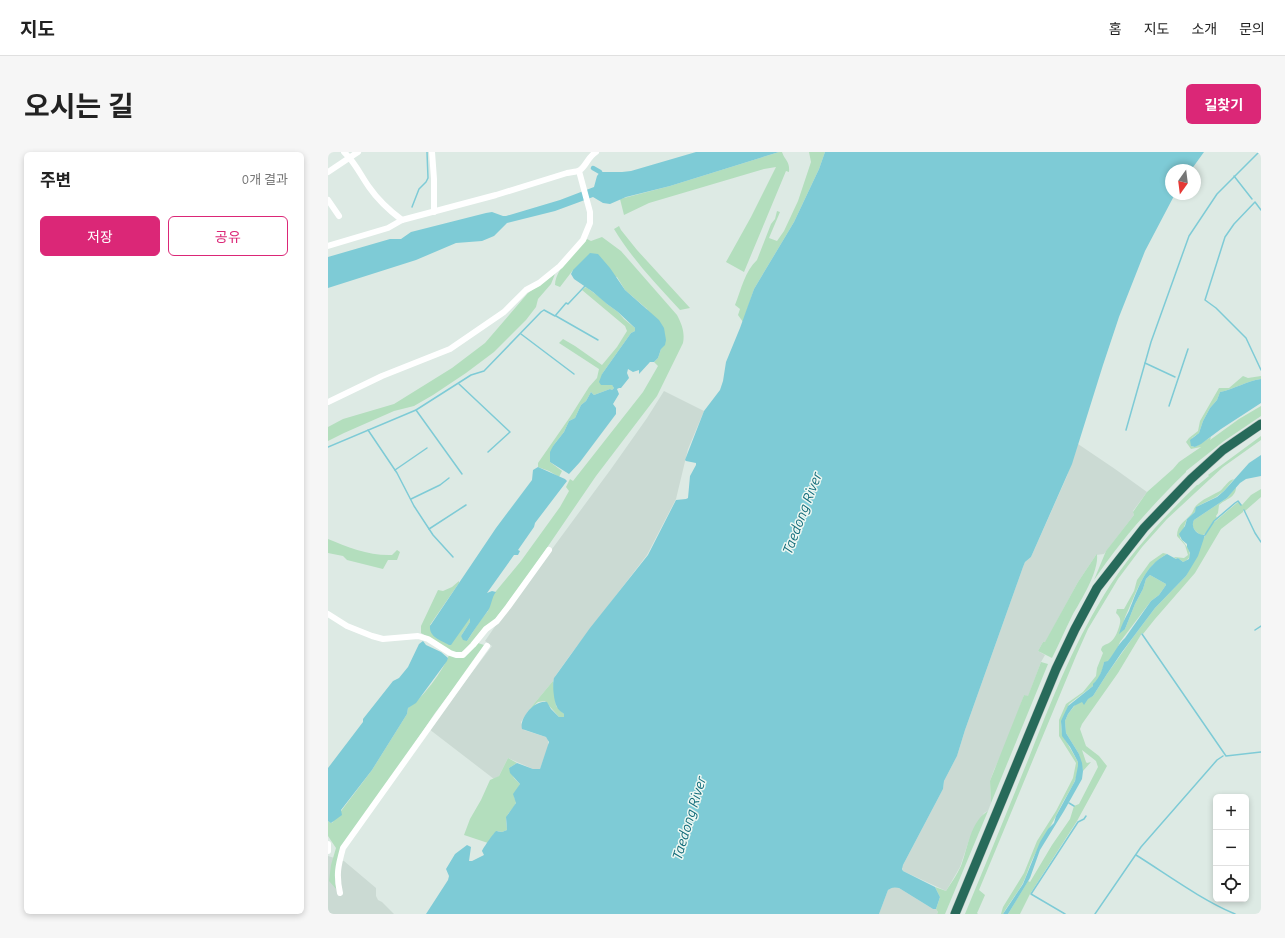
<!DOCTYPE html>
<html lang="ko">
<meta charset="utf-8">
<style>
body{margin:0;font-family:Ubuntu,"Noto Sans KR",sans-serif;background:#f6f6f6;color:#222}
.controls{position:absolute;right:12px;bottom:12px;display:grid;overflow:hidden;border-radius:6px;box-shadow:0 2px 6px #0003}
.controls button{width:36px;height:36px;display:grid;place-items:center;padding:0;border:0;border-bottom:1px solid #e0e0e0;background:#fff;color:#222;font:20px sans-serif}
.compass{position:absolute;left:837px;top:12px;width:36px;height:36px;border-radius:50%;background:#fff;box-shadow:0 2px 6px #0003;rotate:194deg}
.list{margin:0;padding:0;list-style:none}
h2{display:flex;justify-content:space-between;align-items:center;height:52px;margin:0;padding:0 16px;font-size:17px}
h2 small{font-size:13px;font-weight:400;color:#767676}
.actions{display:flex;gap:8px;padding:12px 16px}
.actions a{flex:1;padding:9px 0;border:1px solid #db2777;border-radius:6px;text-align:center;font-size:14px;color:#db2777}
.actions .main{background:#db2777;color:#fff}
.icon{flex:none;width:22px;height:22px;fill:none;stroke:currentColor;stroke-width:2;stroke-linecap:round;stroke-linejoin:round}
.map{position:relative;flex:none;width:933px;height:762px;overflow:hidden;border-radius:6px}
header{display:flex;align-items:center;gap:24px;box-sizing:border-box;height:56px;padding:0 20px;background:#fff;border-bottom:1px solid #e0e0e0}
header strong{font-size:19px}
nav{display:flex;gap:22px;margin-inline-start:auto;font-size:14px}
.intro{display:flex;align-items:center;justify-content:space-between;box-sizing:border-box;height:96px;padding:0 24px}
h1{margin:0;font-size:28px}
.button{padding:10px 18px;border-radius:6px;background:#db2777;color:#fff;font-size:14px;font-weight:700}
main{display:flex;gap:24px;padding:0 24px}
aside{flex:1;background:#fff;border-radius:6px;box-shadow:0 2px 6px #0003}
.map>svg:first-child{display:block}
.built{fill:#cbdad3}
.green{fill:#b3debd}
.water{fill:#7ecbd6}
.lines{fill:none;stroke-linecap:round;stroke-linejoin:round}
.stream{stroke:#7ecbd6;stroke-width:1.5}
.canal{stroke:#7ecbd6;stroke-width:4.5}
.highway-casing{stroke:#bbc4c2;stroke-width:10}
.minor{stroke:#fff;stroke-width:6}
.highway{stroke:#276a5a;stroke-width:9}
.labels{text-anchor:middle;dominant-baseline:central;stroke-width:3;stroke-linejoin:round;paint-order:stroke}
.water-label{font-size:14px;font-style:italic;fill:#136d7b;stroke:#edf7f2}
</style>
<header>
<strong>지도</strong>
<nav><a>홈</a><a>지도</a><a>소개</a><a>문의</a></nav>
</header>
<div class="intro"><h1>오시는 길</h1><a class="button">길찾기</a></div>
<main>
<aside>
<h2>주변<small>0개 결과</small></h2>
<ul class="list">
</ul>
<div class="actions"><a class="main">저장</a><a>공유</a></div>
</aside>
<div class="map">
<svg width="933" height="762" viewBox="0 0 933 762">
<rect width="100%" height="100%" fill="#ddeae4"/>
<!-- built -->
<g class="built">
<path d="M336,239L376,259L360,297L348,347L319,403L243,502L228,523L225,529L200,559L193,570L196,578L218,585L220,587V595L212,617H205L180,606L171,624L166,627L101,577L164,494L157,489L168,473L283,317L319,266Z"/>
<path d="M750,292L787,317L819,340L805,359L806,363L776,402L768,403L750,430L717,491L715,490L710,499L717,503L713,510L700,545L696,543L680,588L666,618L662,629L663,651L660,659L656,661L641,688L632,715L618,739L575,719L574,715L615,637L616,629L629,604L637,578L695,415L697,410L703,405L739,324Z"/>
<path d="M0,704L16,709L48,736V744L50,748L54,750L66,762H0Z"/>
<path d="M567,735L571,736L605,757H608L610,760L609,762H551L560,738L563,736Z"/>
</g>
<!-- green -->
<g class="green">
<path d="M451,0H454C457,9 462,9 461,20L458,19L416,120L398,110L423,65L448,15L436,17L321,51L296,63L292,47L342,34Z"/>
<path d="M481,0H497L491,17L466,70L426,137L415,170L410,163L412,157L407,153C413,138 417,119 429,108L443,72L447,67L449,59L452,60L441,86L449,89L456,79L470,49L483,10Z"/>
<path d="M291,74L293,78L309,98L362,156L352,158C329,133 304,107 286,77Z"/>
<path d="M274,85L293,99L349,163C354,173 357,180 355,191L329,244L268,324L201,422L165,470L156,475L141,495L132,501H127L93,481V474L110,438L115,439L124,435L131,429V431L102,473L142,465V470L133,484L139,489L152,469L160,459L164,444L193,409L232,355L241,339L238,335L242,327L245,329L315,240L330,214L326,210L330,206L333,197L319,157L297,138L289,125L245,118L232,135L227,133C227,117 249,98 259,87L263,89Z"/>
<path d="M227,122L223,132L210,147L208,155L198,168L166,200L138,221L105,243L86,254L66,259L16,281L0,289V275L15,267L66,252L124,216L157,191L200,141Z"/>
<path d="M258,135L274,147L279,152L290,160L296,167L307,176V179L303,181L274,222L276,233L280,232L284,233L286,236L284,238L282,237L266,243L263,240L258,249L253,253L247,266L241,269L236,280L225,294L222,310L234,319L231,325L221,319L210,315V311L242,265L261,235L269,226L271,217L231,191L235,187L247,194L274,213L289,195L299,179L297,174L254,138Z"/>
<path d="M915,224L920,226L933,224V227C918,229 907,237 892,240L889,248L882,256L875,269L871,281L864,286L863,294L867,295L883,285L882,288L911,267L933,254V264L896,289L858,319V320C824,353 793,388 766,428L778,399L806,363L805,360L819,340L845,317L851,310L873,295L863,297L858,290L861,286L870,279L872,269L891,236H901Z"/>
<path d="M933,284V288L895,315L839,367L814,395L790,427L760,477L748,504L651,738L657,743L650,759L649,761L650,762H637C658,711 679,660 700,608C722,552 744,495 776,443C801,402 835,366 869,333H870L881,324L880,323Z"/>
<path d="M906,327L896,339L888,345L870,354L867,360L859,367L852,386C858,393 869,405 855,410L850,406L848,407L846,405L856,406L860,403L857,393L849,384C849,372 858,369 864,361C866,357 867,354 871,351C877,346 885,343 892,339C897,335 900,328 906,327Z"/>
<path d="M908,335C908,346 897,347 891,353L890,361L888,364L889,366C882,371 881,380 874,384C868,380 862,375 866,368L899,346Z"/>
<path d="M933,337V345L917,359L915,358V360L893,377L867,421L827,467L815,482L814,481L790,521L754,572L752,577L758,594L771,604L779,614L749,669L702,742L692,762H680L700,729L702,730L724,693L742,667L746,654L751,652L770,615L768,609L754,598L758,610L759,611L763,610L755,619L751,602L738,581L737,569L740,562L748,552L765,544L779,522L806,484L827,456L858,424L873,391L884,372L910,350L914,353L923,343Z"/>
<path d="M0,387C19,395 42,404 64,403L69,398L72,400L69,408H60L55,417L19,408L15,404L0,401Z"/>
<path d="M835,401L839,402C815,415 809,440 798,463C796,467 796,472 793,477H797L807,452L815,437L818,427L822,423L838,432V433L831,443L823,449L792,490L788,499L780,510H776L775,516L770,528L767,530L765,534L741,552L733,572L734,582L750,610C752,626 741,639 734,652C725,671 715,687 705,706C701,714 699,723 695,731C689,742 681,751 675,762H673L675,755L696,721L709,689L728,659L745,626L748,611L731,584V568L738,552L755,540L768,524L769,516L775,501L773,498C774,493 777,493 781,491C787,487 789,481 791,475C793,468 793,466 788,461L789,457H796L806,439L809,428L822,410Z"/>
<path d="M769,402C771,420 753,448 744,464C737,478 731,492 724,506L710,499L715,490H717L750,430L768,403Z"/>
<path d="M150,491L156,493L148,507L107,561L68,619L16,692L9,712L7,730L9,738L1,729L3,713L8,696L0,684V669L4,671L44,618L79,562L80,556C94,547 115,519 121,503L131,506Z"/>
<path d="M713,510L720,512L663,651L662,629L696,543L700,544Z"/>
<path d="M225,529L228,554L236,562V565H231L217,549L210,550L200,559Z"/>
<path d="M180,606L189,611L181,616L186,626L192,632L186,645L188,649C188,655 182,658 179,664C177,669 179,673 179,678L174,680L170,679L166,682L160,691L136,683L142,667L153,648L162,628L171,624Z"/>
<path d="M660,659L617,762H609L610,760L608,757L612,745L607,735L618,739C623,731 629,723 633,714C640,696 642,670 660,659Z"/>
</g>
<!-- water -->
<g class="water">
<path d="M368,0H451L342,34L298,45L282,52L275,51L265,45L227,59L179,71L166,84L154,89L128,91L88,108L0,136V105L62,87H73L83,80L158,61L164,60L175,64H178L232,48L266,35L269,24L272,20H294L303,19Z"/>
<path d="M497,0H876L863,18H843V42H847L817,99L791,165L775,213L744,312L703,405L697,410L695,415L637,578L629,604L616,629L615,637L575,713L574,717L575,719L607,735L612,745L608,757H605L571,736C567,735 564,735 560,738L551,762H98L120,728L121,724L118,717L127,702L139,693L143,695L141,709H144L156,703L154,699C155,696 165,682 168,679L174,680L179,678L178,665L188,651L185,642L192,632L182,621L181,616L189,611L205,617H212L221,590L218,585L194,577C191,566 207,547 219,550L223,557L231,565H236V562C234,560 230,558 229,555C226,550 224,532 226,526L262,476L320,403L348,348L358,347L360,346L362,324L368,313V311L358,309L357,308L376,259L392,238L395,229L398,210L412,176L426,137L466,70L491,17Z"/>
<path d="M262,101L270,102L282,116L297,138L331,168L336,176L338,188L337,193L333,197L330,206L326,210H322L311,222V218L305,220L300,217L299,221L301,226L293,236H291L289,237L291,242L285,252L288,256V262L252,310L241,322L222,310V300L225,294L236,280L241,269L247,266L253,253L258,249L263,240L266,243L282,237L284,238L286,236L284,233H273L271,230L274,222L303,181L307,179V176L290,160L279,152L265,140L246,127L243,122L245,118Z"/>
<path d="M933,227V251L893,277L873,292L867,295L863,294L862,288L871,281L875,269L882,256L889,248L892,240C907,237 918,229 933,227Z"/>
<path d="M933,303V324L918,327L912,331L899,346L866,368C862,375 869,384 877,383L870,404L858,424L827,456L794,500L779,522L765,544L760,547L756,553L754,550L746,554L740,562L737,569L738,581L751,602L754,611L755,619L754,627L736,659L712,698L702,726L680,762H675L695,732L712,690L720,677L726,671L728,664L747,629L750,614V610L742,595L734,584L733,569L740,554L765,534V532C772,525 774,519 776,510L780,509C786,502 790,492 797,486L823,449L831,443L838,433V432L822,423L818,427L815,437L807,452L797,477L791,482C793,474 797,466 801,459C810,437 816,414 839,402L848,407L850,406L855,410L861,407L862,401L859,395V392L854,388L851,382L857,374L859,367L867,360L868,355L889,345L896,339L921,311Z"/>
<path d="M210,315L237,327L239,329L207,371L206,375L190,398L192,399L190,403H186L159,441L164,439L168,440C163,446 164,454 159,460C152,470 145,479 139,489L135,488L133,484L142,470V466L123,493H121C112,488 101,485 102,474L168,376L204,328L205,318Z"/>
<path d="M95,489L98,493L113,500L120,506L119,509L88,551L80,556L79,562L44,618L13,658L14,663L3,671L0,669V616L35,570V567L65,529L71,526L80,515L91,492Z"/>
</g>
<g class="lines">
<!-- stream -->
<g class="stream">
<path d="M906,24L924,47"/>
<path d="M84,55L91,37L98,30L100,26L99,0"/>
<path d="M933,58L927,50L906,72L897,85L877,148L888,156L918,186L933,218"/>
<path d="M228,164L270,188"/>
<path d="M193,182L246,222"/>
<path d="M817,211L847,225"/>
<path d="M131,232L182,280L160,300"/>
<path d="M841,254L860,197"/>
<path d="M88,258L134,322"/>
<path d="M40,278L69,321L86,354L105,383L125,405"/>
<path d="M798,278L823,190L861,84L889,42L931,0"/>
<path d="M0,295L88,258L143,223L156,219L213,160L216,158L227,164L238,151L240,152L257,134"/>
<path d="M67,318L99,296"/>
<path d="M83,347L112,333L121,326"/>
<path d="M916,358L927,381L933,390"/>
<path d="M101,377L138,353"/>
<path d="M877,383L886,369L907,351L910,349L913,353"/>
<path d="M927,478L933,474"/>
<path d="M814,482L898,604L933,600"/>
<path d="M741,651L746,654"/>
<path d="M808,703C840,723 872,747 907,762"/>
<path d="M737,762L703,742L750,670L756,667L758,664"/>
<path d="M767,762L813,695L889,608L895,604"/>
</g>
<!-- canal -->
<path class="canal" d="M265,16L272,20"/>
<!-- highway casing -->
<g class="highway-casing">
<path id="highway" d="M627,762L728,517L747,477L769,436L816,376L863,327L895,298L933,272"/>
</g>
<!-- minor -->
<g class="minor">
<path d="M16,0C27,10 33,24 41,35C50,48 62,59 74,68"/>
<path d="M104,0L106,27V60"/>
<path d="M0,20L30,0"/>
<path d="M0,48L11,64"/>
<path d="M0,94L60,76L74,68L168,43L239,21C243,20 249,20 252,18C258,14 260,5 268,0"/>
<path d="M0,250L54,224L122,197L176,160L198,138L211,131L232,114L255,88L262,71V60L251,19"/>
<path d="M0,462L19,474L44,484L55,487L90,484L100,487L122,501L128,503H135L145,493L158,477L169,469L180,455L221,398"/>
<path d="M0,692V699"/>
<path d="M12,741C8,723 10,714 15,696L159,494"/>
</g>
<!-- highway -->
<use href="#highway" class="highway"/>
</g>
<g class="labels">
<!-- water labels -->
<g class="water-label">
<text transform="translate(474 361) rotate(-69)">Taedong River</text>
<text transform="translate(361 666) rotate(-73)">Taedong River</text>
</g>
</g>
</svg>
<div class="controls">
<button>+</button>
<button>−</button>
<button><svg class="icon" aria-label="locate" viewBox="0 0 24 24"><circle cx="12" cy="12" r="6"/><path d="M12 2v4M12 18v4M2 12h4M18 12h4"/></svg></button>
</div>
<svg class="compass" viewBox="-18 -18 36 36"><path d="M0-13l5 13h-10z" fill="#e53935"/><path d="M0 13l5-13h-10z" fill="#767676"/></svg>
</div>
</main>
